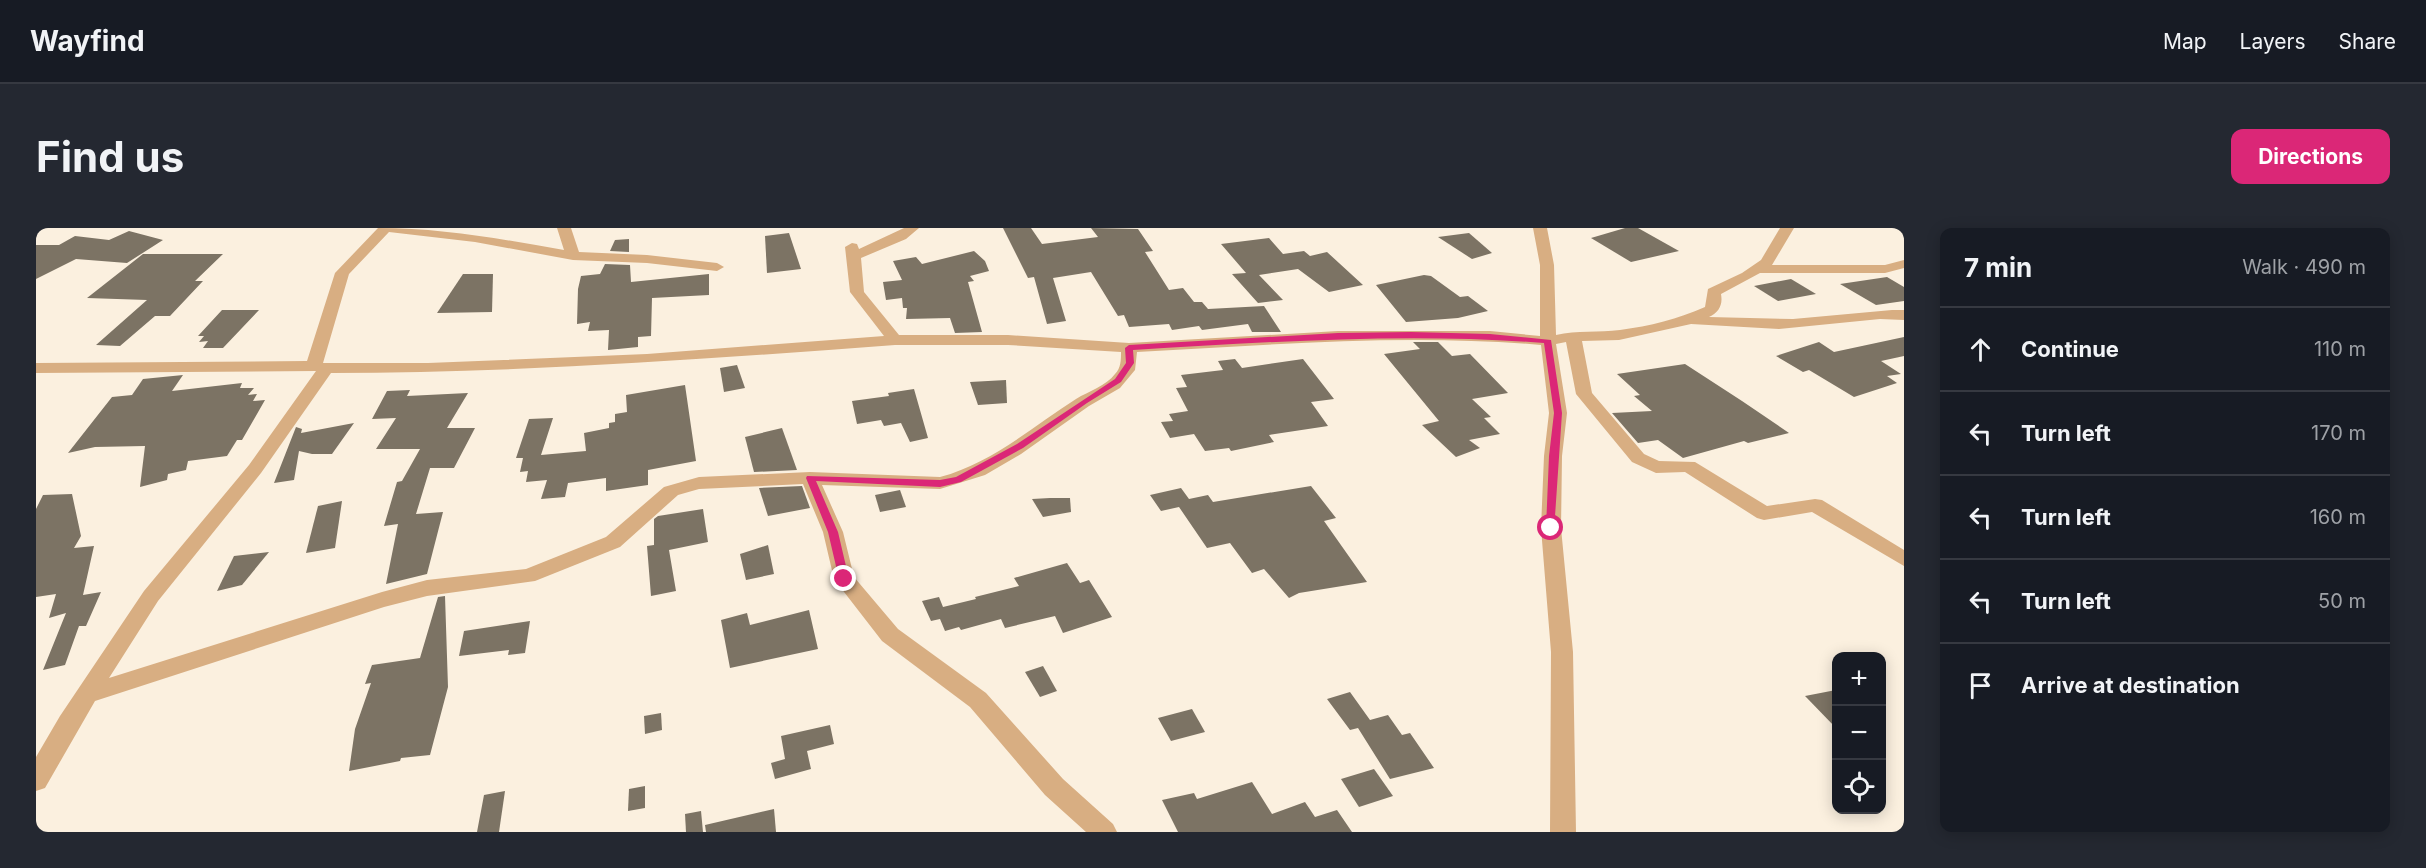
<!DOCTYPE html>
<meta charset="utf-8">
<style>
body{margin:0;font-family:Inter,sans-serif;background:#242831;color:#f1f3f6}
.controls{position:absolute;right:18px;bottom:18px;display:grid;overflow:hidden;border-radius:12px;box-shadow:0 3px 15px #0003}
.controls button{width:54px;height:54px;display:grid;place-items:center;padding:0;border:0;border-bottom:2px solid #363941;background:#171b24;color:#f1f3f6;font:30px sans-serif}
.stop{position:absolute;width:18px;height:18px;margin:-14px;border:4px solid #db2777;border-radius:50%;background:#fff}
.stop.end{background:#db2777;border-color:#fff;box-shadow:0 2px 6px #0008}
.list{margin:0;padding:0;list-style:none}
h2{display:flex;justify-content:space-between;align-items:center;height:78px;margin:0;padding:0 24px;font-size:26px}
h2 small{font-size:20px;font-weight:400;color:#9ea1a6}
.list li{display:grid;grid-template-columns:39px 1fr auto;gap:18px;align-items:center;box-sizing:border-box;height:84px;padding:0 24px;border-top:2px solid #363941}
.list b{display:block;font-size:22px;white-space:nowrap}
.list em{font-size:20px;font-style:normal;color:#9ea1a6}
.icon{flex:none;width:33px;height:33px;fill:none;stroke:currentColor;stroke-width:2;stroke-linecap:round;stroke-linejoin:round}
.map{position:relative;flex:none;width:1868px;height:604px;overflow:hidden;border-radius:12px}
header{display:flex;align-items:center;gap:36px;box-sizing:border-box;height:84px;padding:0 30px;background:#171b24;border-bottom:2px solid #363941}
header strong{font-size:28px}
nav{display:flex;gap:33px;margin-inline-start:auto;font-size:21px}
.intro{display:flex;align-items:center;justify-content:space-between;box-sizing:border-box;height:144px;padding:0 36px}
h1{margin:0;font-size:42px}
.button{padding:15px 27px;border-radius:12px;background:#db2777;color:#fff;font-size:21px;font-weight:700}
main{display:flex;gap:36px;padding:0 36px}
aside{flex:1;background:#171b24;border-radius:12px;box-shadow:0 3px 15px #0003}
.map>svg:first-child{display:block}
.building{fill:#7c7364}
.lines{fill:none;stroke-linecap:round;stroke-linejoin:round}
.minor{fill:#d8ae82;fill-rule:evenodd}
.route{fill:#db2777}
</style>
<header>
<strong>Wayfind</strong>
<nav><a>Map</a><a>Layers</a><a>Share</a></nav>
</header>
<div class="intro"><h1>Find us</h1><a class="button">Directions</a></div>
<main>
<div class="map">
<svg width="1868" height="604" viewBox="0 0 1868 604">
<rect width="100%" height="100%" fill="#fbf0df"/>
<!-- building -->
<g class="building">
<path d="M967,0H995L1006,16L1062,9L1055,0L1102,1L1117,23L1109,24L1133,62L1147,60L1158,74H1166L1172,81L1228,78L1245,104H1216L1212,96L1166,102L1163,98L1136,102L1133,96L1093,99L1088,87L1082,88L1055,44L1017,50L1030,93L1011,96L998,49L992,50Z"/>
<path d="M1589,0H1602L1643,23L1595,34L1555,10Z"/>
<path d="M93,3L127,12L91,35L40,31L0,51V17H23L39,8L73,12Z"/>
<path d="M753,5L765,41L731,45L729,8Z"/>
<path d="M1433,5L1456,25L1436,31L1402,9Z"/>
<path d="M1233,10L1247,26L1268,23L1274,28L1291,24L1327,57L1293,64L1262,41L1223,47L1247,72L1222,75L1196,46L1210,45L1185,16Z"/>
<path d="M593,11V24L574,23L579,12Z"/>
<path d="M938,23L949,33L953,43L934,48L938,53L932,54L946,104L919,105L914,90L870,91L871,80H867L866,70L850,72L847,54L866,52L857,33L880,29L886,36Z"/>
<path d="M107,26H187L159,53H167L134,88H119L84,118L60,117L111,72L51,70Z"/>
<path d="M569,36L594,37L595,54L673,46V67L616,70L615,108L602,109V119L572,122L573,102L552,103L554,94L541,96L542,61L545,48L564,46Z"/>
<path d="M427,46H457L456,84L401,85Z"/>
<path d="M1388,47L1395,48L1424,69L1432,68L1452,83L1422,90L1370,94L1340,57Z"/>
<path d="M1851,49L1868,59V73L1840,77L1804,56Z"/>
<path d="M1755,51L1780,66L1742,73L1718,58Z"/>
<path d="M186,82H223L187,120H167L172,113L163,114L168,108H162Z"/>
<path d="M1868,109V128L1845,133L1865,146L1851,148L1861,155L1818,169L1773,142L1767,144L1740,128L1783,114L1798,124Z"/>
<path d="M1377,114H1402L1416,128L1434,126L1472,165L1436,171L1455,189L1448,190L1464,206L1433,212L1444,220L1420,229L1386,197L1403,193L1348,126L1384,121Z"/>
<path d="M1199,131L1206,140L1267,131L1298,171L1275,174L1292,198L1233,207L1238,214L1195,223L1193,220L1169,223L1158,206L1134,210L1125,194L1137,193L1133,186L1152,183L1140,160L1151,159L1145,147L1187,142L1182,133Z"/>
<path d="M1649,136L1706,173L1753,205L1712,215L1708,213L1647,230L1622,212L1602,215L1576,185L1616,183L1598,168L1604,167L1581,146Z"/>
<path d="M701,137L709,160L688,164L684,140Z"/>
<path d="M147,147L136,163L206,155L204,160H218L212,167L221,166L217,173L229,172L206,212H201L191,228L152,233L150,242L132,246L131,252L104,259L109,218L59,219L32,225L76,169L96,167L107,151Z"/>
<path d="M970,152L971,175L942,177L934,154Z"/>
<path d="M649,157L660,233L612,242V257L570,263V250L532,255L529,269L505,271L511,252L490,254L492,243L484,244L487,230H480L493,191L517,190L505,227L550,223L548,205L573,200V195L579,194V186L591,184L590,167Z"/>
<path d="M878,161L892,210L874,214L865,195L848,198L845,192L821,196L816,173L853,168L852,165Z"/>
<path d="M374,162L371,168L432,165L411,200H439L418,240H394L380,286L407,284L391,346L350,356L362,296L348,298L361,254L366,253L384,221H340L360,190L336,191L351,163Z"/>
<path d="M318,195L296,226H276L263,223L258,252L238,255L260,199L266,201L265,205Z"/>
<path d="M746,200L761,242L718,244L709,209Z"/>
<path d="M766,258L774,280L732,288L723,260Z"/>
<path d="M1275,258L1300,290L1288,293L1331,354L1263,365L1253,370L1228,341L1216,345L1194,315L1171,320L1143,279L1125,283L1114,267L1145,260L1153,271L1172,267L1177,274Z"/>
<path d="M864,262L870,279L844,284L839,267Z"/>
<path d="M36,266L45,308L38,320L58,318L47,367L65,364L50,398H43L29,437L7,442L30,385L13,390L20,366L0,369V281L7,267Z"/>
<path d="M1014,270H1034L1035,284L1007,289L996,271Z"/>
<path d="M306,273L299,320L270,325L282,278Z"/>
<path d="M667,281L672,314L633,322L640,363L615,368L611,318L618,317V291L622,288Z"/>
<path d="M732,317L738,346L710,352L704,326Z"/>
<path d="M233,324L206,357L181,363L198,328Z"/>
<path d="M1031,335L1044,355L1053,352L1076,389L1027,405L1019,388L969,400L965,391L925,402L923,399L909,403L904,391L895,393L886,373L903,369L907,379L940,371L939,369L983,358L978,350Z"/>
<path d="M409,368L412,459L394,527L365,530L364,533L313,543L319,501L335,455L329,456L336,437L384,430L402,369Z"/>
<path d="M773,382L782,421L694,440L685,392L711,385L714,397Z"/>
<path d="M494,393L489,425L472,427L473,422L423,428L428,403Z"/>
<path d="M1007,438L1021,463L1004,469L989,444Z"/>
<path d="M1800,462V500L1769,468Z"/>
<path d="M1314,464L1334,492L1352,487L1366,507L1374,505L1398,540L1354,551L1322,500L1314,502L1291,471Z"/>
<path d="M1156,481L1169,504L1135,513L1122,490Z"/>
<path d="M625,485L626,502L609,506L608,488Z"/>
<path d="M794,497L798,516L771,523L775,541L739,551L735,535L749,531L745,508Z"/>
<path d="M1338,541L1357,568L1323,579L1305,551Z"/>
<path d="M1216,554L1236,586L1269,574L1279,589L1301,582L1316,604H1142L1126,572L1158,565L1161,571Z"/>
<path d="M609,558V580L592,583L593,561Z"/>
<path d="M469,563L463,604H441L448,567Z"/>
<path d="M738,581L740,604H670L669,597Z"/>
<path d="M665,583L667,604H650L649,586Z"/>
</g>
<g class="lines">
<!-- minor -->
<path class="minor" d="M342,0C406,0 466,11 528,22L521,0H535L543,24L611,27L681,35L688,39L681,43L611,35L537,32L439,14L353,4L313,46L287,135H392L611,126L848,108L814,64L809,19L816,15L821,16L823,21L868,0H883L870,11L825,30L828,64L863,107H972L1093,115L1302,103H1454L1504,108V37L1497,0H1511L1518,37L1520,107C1541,102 1563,105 1584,102C1614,98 1642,91 1669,79L1672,61L1706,45L1725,32L1744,0H1758L1736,37H1849L1868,32V40L1849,45H1724L1685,66C1687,77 1683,84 1673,89L1757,91L1856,82H1868V92L1844,91L1743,101L1655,96L1583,112L1546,113L1556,165L1608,226L1623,233L1659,234L1731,278L1779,271L1786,272L1868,322V338L1776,284L1728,292L1721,290L1649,244L1620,245L1596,234L1540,166L1530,114L1520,116L1531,185L1526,228L1525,300L1537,424L1540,604H1514L1515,424L1505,300L1508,228L1513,185L1505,117C1370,105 1236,117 1101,124L1099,142L1084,160L1053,178L985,226L949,247L904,261L786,257L807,304L818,349L862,401L950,465L1027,551L1077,596L1081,604H1050L1009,567L934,479L846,413L798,351L787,304L767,256L663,261L642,267L584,319L499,353L391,368L348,379L59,473L9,560L0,563V529L24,488L108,363L213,237L280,143L0,145V135L271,133L299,45ZM859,117H972L1085,124C1085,132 1085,140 1079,146C1070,158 1053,163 1040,171C996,199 956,235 904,249L774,244L663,249L628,259L570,309L490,341L391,352L346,364L73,450L122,373L225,245L295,145C483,145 671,131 859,117Z"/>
</g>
<!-- route -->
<path class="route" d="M1375,104L1454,106L1515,112L1526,185L1518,303H1511L1510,300L1513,228L1518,185L1508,115C1371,104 1234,114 1097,122L1098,135L1085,154L1051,175L987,220L925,254L904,259L780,253L802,304L813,351L808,355L803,351L792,304L770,250L771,248L904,252L920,249L981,216L1079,151L1090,135L1089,120L1093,117L1302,105Z"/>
</svg>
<div class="controls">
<button>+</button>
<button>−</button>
<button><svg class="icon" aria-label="locate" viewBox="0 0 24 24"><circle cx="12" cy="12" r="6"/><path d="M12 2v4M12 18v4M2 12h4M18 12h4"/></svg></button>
</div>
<div class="stop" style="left:1515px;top:300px"></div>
<div class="stop end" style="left:808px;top:351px"></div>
</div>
<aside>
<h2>7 min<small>Walk · 490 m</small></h2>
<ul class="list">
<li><svg class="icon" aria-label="ahead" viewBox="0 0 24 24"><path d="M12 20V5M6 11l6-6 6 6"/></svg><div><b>Continue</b></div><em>110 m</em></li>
<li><svg class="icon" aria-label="left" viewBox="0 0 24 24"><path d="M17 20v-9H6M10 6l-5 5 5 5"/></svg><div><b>Turn left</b></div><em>170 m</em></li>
<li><svg class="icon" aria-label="left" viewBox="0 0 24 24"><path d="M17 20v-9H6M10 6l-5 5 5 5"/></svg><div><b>Turn left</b></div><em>160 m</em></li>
<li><svg class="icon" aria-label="left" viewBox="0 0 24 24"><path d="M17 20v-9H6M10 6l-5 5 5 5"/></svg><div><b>Turn left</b></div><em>50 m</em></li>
<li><svg class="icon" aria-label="arrive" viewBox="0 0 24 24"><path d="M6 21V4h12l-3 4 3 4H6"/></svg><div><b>Arrive at destination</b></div></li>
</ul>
</aside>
</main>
